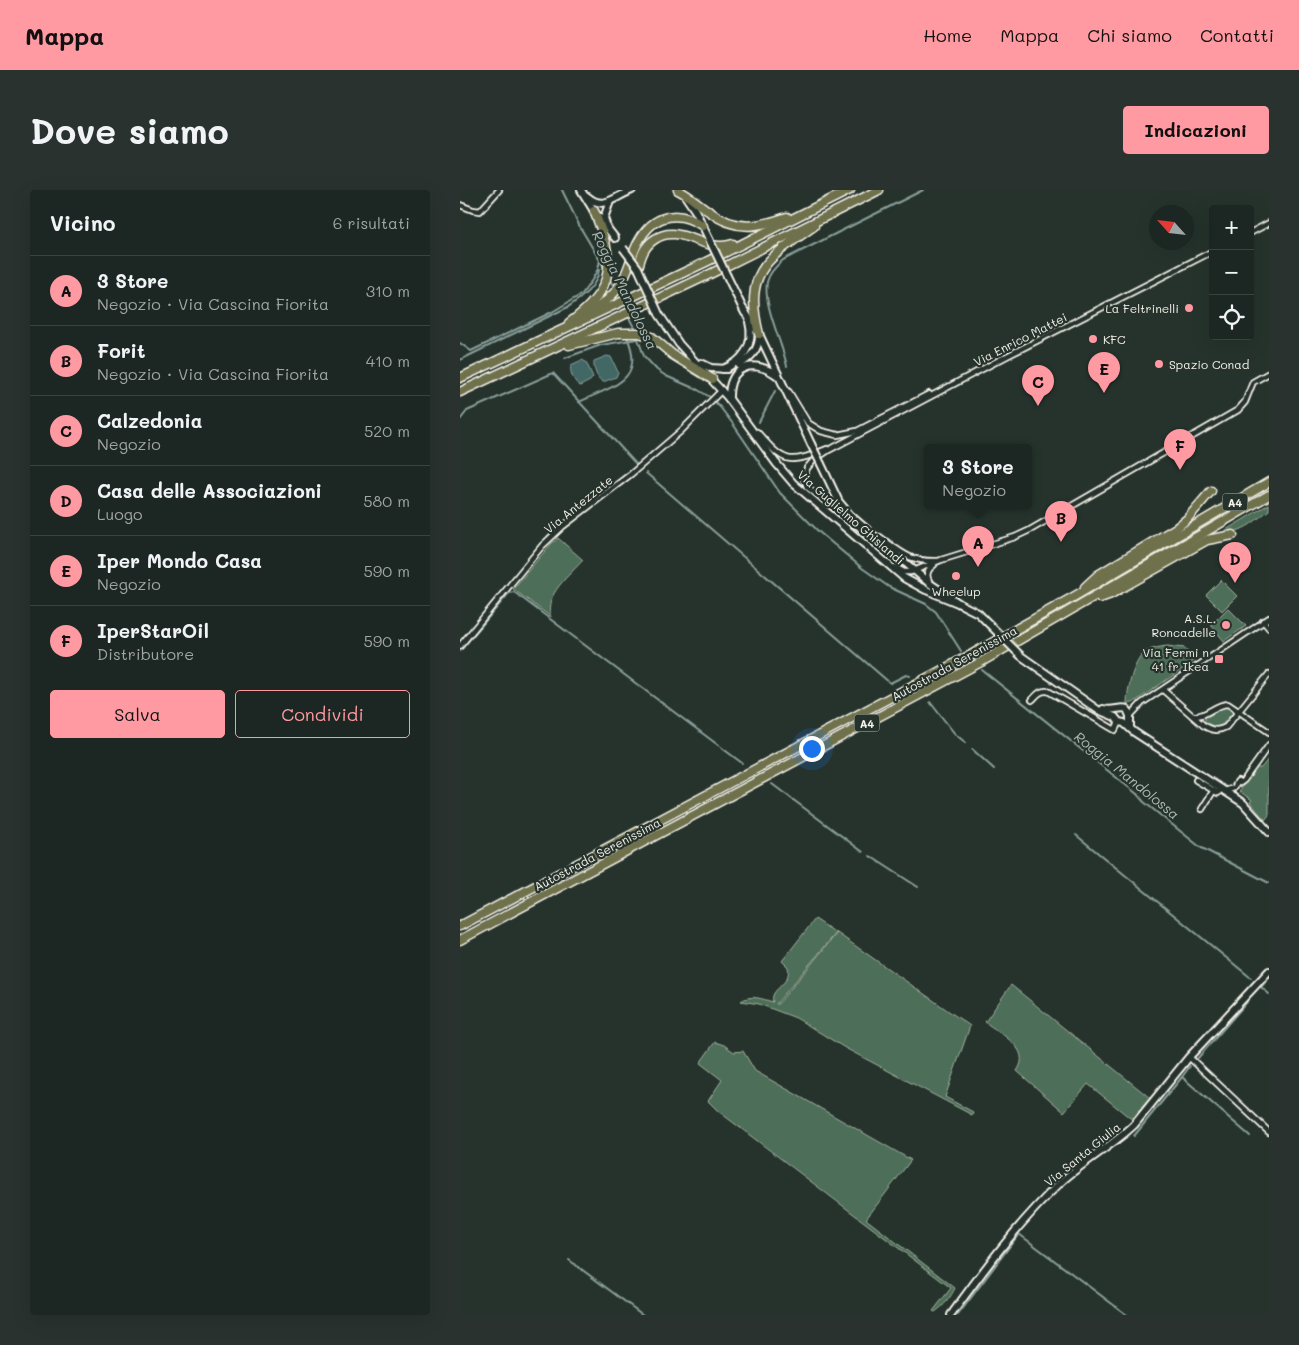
<!DOCTYPE html>
<html lang="it">
<meta charset="utf-8">
<style>
body{margin:0;font-family:Mali,sans-serif;background:#29322f;color:#f1f3f6}
.controls{position:absolute;right:15px;top:15px;display:grid;overflow:hidden;border-radius:5px;box-shadow:0 5px 20px #0002}
.controls button{width:45px;height:45px;display:grid;place-items:center;padding:0;border:0;border-bottom:1px solid #3a4340;background:#1c2622;color:#f1f3f6;font:25px sans-serif}
.compass{position:absolute;left:689px;top:15px;width:45px;height:45px;border-radius:50%;background:#1c2622;box-shadow:0 5px 20px #0002;rotate:297deg}
.you{position:absolute;left:351px;top:558px;width:18px;height:18px;margin:-12px;border:4px solid #fff;border-radius:50%;background:#1a73e8;box-shadow:0 0 0 8px #1a73e833}
.badge{display:grid;place-items:center;width:32px;height:32px;border-radius:50%;background:#ff9aa2;color:#111;font-size:16px;font-weight:700}
.pin{position:absolute;translate:-50% -41px;filter:drop-shadow(0 1px 2px #0008)}
.pin::after{content:'';position:absolute;top:26px;width:18px;height:15px;background:inherit;clip-path:polygon(0 0,100% 0,50% 100%)}
.popup{position:absolute;left:464px;top:254px;width:108px;height:65px;box-sizing:border-box;display:grid;place-content:center;border-radius:5px;background:#1c2622;filter:drop-shadow(0 1px 4px #0005);font-size:16px;white-space:nowrap;color:#a0a5a5}
.popup b{font-size:19px;color:#f1f3f6}
.popup::after{content:'';position:absolute;left:50%;top:100%;margin-left:-10px;border:10px solid transparent;border-top-color:#1c2622}
.list{margin:0;padding:0;list-style:none}
h2{display:flex;justify-content:space-between;align-items:center;height:65px;margin:0;padding:0 20px;font-size:21px}
h2 small{font-size:16px;font-weight:400;color:#a0a5a5}
.list li{display:grid;grid-template-columns:32px 1fr auto;gap:15px;align-items:center;box-sizing:border-box;height:70px;padding:0 20px;border-top:1px solid #3a4340}
.list b{display:block;font-size:19px;white-space:nowrap}
.list p{margin:0;font-size:16px;white-space:nowrap;color:#a0a5a5}
.list em{font-size:16px;font-style:normal;color:#a0a5a5}
.actions{display:flex;gap:10px;padding:15px 20px}
.actions a{flex:1;padding:11px 0;border:1px solid #ff9aa2;border-radius:5px;text-align:center;font-size:18px;color:#ff9aa2}
.actions .main{background:#ff9aa2;color:#111}
.icon{flex:none;width:28px;height:28px;fill:none;stroke:currentColor;stroke-width:2;stroke-linecap:round;stroke-linejoin:round}
.map{position:relative;flex:none;width:809px;height:1125px;overflow:hidden;border-radius:5px}
header{display:flex;align-items:center;gap:30px;box-sizing:border-box;height:70px;padding:0 25px;background:#ff9aa2;color:#111}
header strong{font-size:24px}
nav{display:flex;gap:28px;margin-inline-start:auto;font-size:18px}
.intro{display:flex;align-items:center;justify-content:space-between;box-sizing:border-box;height:120px;padding:0 30px}
h1{margin:0;font-size:35px}
.button{padding:12px 22px;border-radius:5px;background:#ff9aa2;color:#111;font-size:18px;font-weight:700}
main{display:flex;gap:30px;padding:0 30px}
aside{flex:1;background:#1c2622;border-radius:5px;box-shadow:0 5px 20px #0002}
.map>svg:first-child{display:block}
.green{fill:#4e6e58;stroke:#a1b0a0}
.water{fill:#426766;stroke:#899e9a}
.lines{fill:none;stroke-linecap:round;stroke-linejoin:round}
.stream{stroke:#899e9a;stroke-width:2}
.street-casing{stroke:#f4f1e8;stroke-width:8}
.secondary-casing{stroke:#f4f1e8;stroke-width:10}
.highway-casing{stroke:#f4f1e8;stroke-width:11}
.street{stroke:#26332d;stroke-width:4.5}
.secondary{stroke:#26332d;stroke-width:6}
.highway{stroke:#6e714b;stroke-width:8}
.secondary-bridge-casing{stroke:#f4f1e8;stroke-width:10;stroke-linecap:butt}
.secondary-bridge{stroke:#26332d;stroke-width:6}
.poi-dot{fill:#ff9aa2;stroke:#26332d;stroke-width:2}
.labels{text-anchor:middle;dominant-baseline:central;stroke-width:4.5;stroke-linejoin:round;paint-order:stroke}
.shield{fill:#26332d;stroke:#b6b8b0;stroke-width:1}
.shield-label{font-size:11px;font-weight:bold;fill:#f4f1e8}
.poi-label{font-size:12px;fill:#f4f1e8;stroke:#26332d;text-anchor:end}
.street-label{font-size:12px;fill:#f4f1e8;stroke:#26332d}
.water-label{font-size:14px;font-style:italic;fill:#adbab4;stroke:#26332d}
</style>
<header>
<strong>Mappa</strong>
<nav><a>Home</a><a>Mappa</a><a>Chi siamo</a><a>Contatti</a></nav>
</header>
<div class="intro"><h1>Dove siamo</h1><a class="button">Indicazioni</a></div>
<main>
<aside>
<h2>Vicino<small>6 risultati</small></h2>
<ul class="list">
<li><span class="badge">A</span><div><b>3 Store</b><p>Negozio · Via Cascina Fiorita</p></div><em>310 m</em></li>
<li><span class="badge">B</span><div><b>Forit</b><p>Negozio · Via Cascina Fiorita</p></div><em>410 m</em></li>
<li><span class="badge">C</span><div><b>Calzedonia</b><p>Negozio</p></div><em>520 m</em></li>
<li><span class="badge">D</span><div><b>Casa delle Associazioni</b><p>Luogo</p></div><em>580 m</em></li>
<li><span class="badge">E</span><div><b>Iper Mondo Casa</b><p>Negozio</p></div><em>590 m</em></li>
<li><span class="badge">F</span><div><b>IperStarOil</b><p>Distributore</p></div><em>590 m</em></li>
</ul>
<div class="actions"><a class="main">Salva</a><a>Condividi</a></div>
</aside>
<div class="map">
<svg width="809" height="1125" viewBox="0 0 809 1125">
<rect width="100%" height="100%" fill="#26332d"/>
<filter id="ink" filterUnits="userSpaceOnUse"><feTurbulence type="fractalNoise" baseFrequency=".02" numOctaves="2"/><feDisplacementMap in="SourceGraphic" scale="10" xChannelSelector="R" yChannelSelector="G"/><feConvolveMatrix kernelMatrix="1 2 1 2 8 2 1 2 1" color-interpolation-filters="sRGB"/></filter>
<g filter="url(#ink)">
<!-- green -->
<g class="green">
<path d="M809,314V320C796,330 783,343 766,342V340Z"/>
<path d="M98,348L123,370C110,385 83,405 91,427L53,399L91,354Z"/>
<path d="M761,390L777,406L762,421L746,405Z"/>
<path d="M768,418L786,436L764,451L751,435Z"/>
<path d="M707,456L725,458L734,471L673,513L667,514C667,499 674,468 687,461C693,458 700,457 707,456Z"/>
<path d="M764,517L771,518L774,521L762,535L753,538L745,533V527Z"/>
<path d="M809,568V625L805,630L790,612L792,610L779,601L796,578H801Z"/>
<path d="M355,729L376,743L316,814H318L377,743L510,836L485,907L513,922L512,925L385,858L336,828L299,814L281,811C291,804 302,809 313,812C309,798 332,795 328,777L322,771Z"/>
<path d="M551,795L690,908L673,928H670L628,894L604,922L557,881C573,859 540,844 525,832Z"/>
<path d="M255,852L264,855L274,862L283,861L295,881L451,970L406,1029L495,1098C491,1107 484,1116 475,1122L473,1121L491,1098L258,921L248,911L262,890L240,873Z"/>
</g>
<!-- water -->
<g class="water">
<path d="M147,166L151,167L158,182L156,187L143,192C137,189 133,178 134,171Z"/>
<path d="M122,170L126,172L133,187L130,191L120,196C114,192 109,182 111,175Z"/>
</g>
<g class="lines">
<!-- stream -->
<g class="stream">
<path d="M102,0L120,37L145,79"/>
<path d="M149,88L155,99"/>
<path d="M168,126L175,139"/>
<path d="M177,146L184,166L197,180L206,186L238,200L250,207L260,217L273,234L320,303L359,342L402,378L429,397L466,414L476,422L501,461"/>
<path d="M0,153L11,161L92,122L122,104L132,90L138,79L140,70"/>
<path d="M105,168L141,155L177,149"/>
<path d="M0,170L108,117C121,108 137,97 139,80"/>
<path d="M327,176C322,152 303,115 307,92C309,83 316,76 323,70L463,0"/>
<path d="M119,212C152,196 186,191 167,147"/>
<path d="M0,230L7,221L93,183L176,274"/>
<path d="M299,232L315,201"/>
<path d="M186,283L430,493L446,485L450,486"/>
<path d="M0,461L49,403L54,402L282,573"/>
<path d="M522,480L677,604L684,612L740,657L809,693"/>
<path d="M470,512L495,544L506,553"/>
<path d="M512,559L534,579"/>
<path d="M312,594L403,662"/>
<path d="M616,645L791,788"/>
<path d="M410,666L458,697"/>
<path d="M801,797L809,788"/>
<path d="M801,797L809,804"/>
<path d="M737,869L787,812"/>
<path d="M722,887L730,876"/>
<path d="M674,946L722,887L790,946"/>
<path d="M109,1070L183,1125"/>
<path d="M498,1125L559,1044L667,1125"/>
</g>
<!-- street casing -->
<g class="street-casing">
<g id="street">
<path d="M0,15L13,20L20,21L39,0"/>
<path d="M790,43L809,33"/>
<path d="M329,202L348,233L361,241L377,245L397,241L469,204"/>
<path d="M297,242C324,272 326,276 367,259"/>
<path d="M410,346L347,297L344,288L347,278L354,270L369,260L545,167L753,61"/>
<path d="M420,347C442,363 449,372 478,371"/>
<path d="M435,377L444,382H451L481,370L555,347L570,340L778,220L785,212L793,192L809,183"/>
<path d="M469,391C465,385 468,379 474,375"/>
<path d="M803,431L809,438"/>
<path d="M0,456L82,356L102,337L171,284L221,241L262,200"/>
<path d="M703,500L743,535C751,540 757,542 766,537L809,484"/>
<path d="M572,510C577,505 580,500 588,501L655,540L659,532"/>
<path d="M670,526L682,513L809,428"/>
<path d="M733,526C747,527 755,514 768,514L809,542"/>
<path d="M736,590L758,603L761,598"/>
<path d="M777,592L780,593L784,590L809,555"/>
<path d="M765,601L774,598L778,591"/>
<path d="M742,619L754,600"/>
<path d="M729,867L809,942"/>
</g>
</g>
<!-- secondary casing -->
<g class="secondary-casing">
<g id="secondary">
<path d="M121,0L134,21L155,48"/>
<path d="M128,7C144,21 156,6 172,0"/>
<path d="M226,7L236,22L249,49"/>
<path d="M146,34L144,28L150,11"/>
<path d="M267,86L285,123"/>
<path d="M284,120L299,144L351,254"/>
<path d="M199,124L219,154L269,209L316,273L333,293L444,388L466,400L500,414"/>
<path d="M241,173L251,178L267,179"/>
<path d="M279,175C290,168 299,160 299,146"/>
<path d="M263,179C283,172 295,154 289,132"/>
<path d="M269,209C268,175 294,168 318,186"/>
<path d="M361,274L379,312L390,325L469,393L500,414L518,423L529,434"/>
<path d="M561,466L638,520L655,527L659,532L664,533L674,542L783,613L809,642"/>
<path d="M643,519C654,522 660,516 667,519L670,526V538"/>
<path d="M491,1125C525,1078 559,1032 601,992C624,971 652,956 674,935L729,867L809,781"/>
</g>
</g>
<!-- highway casing -->
<g class="highway-casing">
<g id="highway">
<path d="M218,0C230,6 239,15 250,22C277,42 298,37 327,27"/>
<path d="M178,78C181,66 184,56 195,49C221,32 243,64 273,54"/>
<path d="M128,123C141,116 152,108 160,95C167,84 170,71 175,59C188,28 213,16 243,36"/>
<path d="M109,133C157,99 155,71 134,21"/>
<path d="M299,144C283,81 307,69 354,36"/>
<path d="M109,155L158,143H179L192,147L213,165L252,189"/>
<path d="M0,188L246,72L390,0"/>
<path d="M0,202L248,85L419,0"/>
<path d="M625,397L638,385L716,338L727,329L751,301"/>
<path d="M640,408L651,404L747,350L773,345"/>
<path d="M0,736L514,463L615,406L809,292"/>
<path d="M0,750L521,472L809,305"/>
</g>
</g>
<!-- street -->
<use href="#street" class="street"/>
<!-- secondary -->
<use href="#secondary" class="secondary"/>
<!-- highway -->
<use href="#highway" class="highway"/>
<!-- secondary-bridge casing -->
<g class="secondary-bridge-casing">
<g id="secondary-bridge">
<path d="M249,49L267,86"/>
<path d="M163,58L178,78L199,124"/>
<path d="M351,254L361,274"/>
<path d="M529,434L561,466"/>
</g>
</g>
<!-- secondary-bridge -->
<use href="#secondary-bridge" class="secondary-bridge"/>
</g>
</g>
<!-- markers -->
<g class="poi-dot">
<circle cx="729" cy="118" r="5"/>
<circle cx="633" cy="149" r="5"/>
<circle cx="699" cy="174" r="5"/>
<circle cx="496" cy="386" r="5"/>
<circle cx="766" cy="435" r="5"/>
<rect x="754" y="464" width="10" height="10" rx="2.5"/>
</g>
<g class="labels">
<!-- shield labels -->
<g class="shield">
<rect x="762.5" y="303.5" width="25" height="17" rx="4"/>
<rect x="394.5" y="524.5" width="25" height="17" rx="4"/>
</g>
<g class="shield-label">
<text x="775" y="312">A4</text>
<text x="407" y="533">A4</text>
</g>
<!-- poi labels -->
<g class="poi-label">
<text x="719" y="118">La Feltrinelli</text>
<text x="643" y="149" text-anchor="start">KFC</text>
<text x="709" y="174" text-anchor="start">Spazio Conad</text>
<text x="496" y="401" text-anchor="middle">Wheelup</text>
<text x="756" y="428">A.S.L.<tspan x="756" dy="14">Roncadelle</tspan></text>
<text x="749" y="462">Via Fermi n<tspan x="749" dy="14">41 fr Ikea</tspan></text>
</g>
<!-- street labels -->
<g class="street-label">
<text transform="translate(560 149) rotate(-27)">Via Enrico Mattei</text>
<text transform="translate(118 314) rotate(-39)">Via Antezzate</text>
<text transform="translate(391 327) rotate(41)">Via Guglielmo Ghislandi</text>
<text transform="translate(494 473) rotate(-29)">Autostrada Serenissima</text>
<text transform="translate(137 664) rotate(-28)">Autostrada Serenissima</text>
<text transform="translate(622 964) rotate(-39)">Via Santa Giulia</text>
</g>
<!-- water labels -->
<g class="water-label">
<text transform="translate(165 100) rotate(64)">Roggia Mandolossa</text>
<text transform="translate(667 585) rotate(39)">Roggia Mandolossa</text>
</g>
</g>
</svg>
<div class="controls">
<button>+</button>
<button>−</button>
<button><svg class="icon" aria-label="locate" viewBox="0 0 24 24"><circle cx="12" cy="12" r="6"/><path d="M12 2v4M12 18v4M2 12h4M18 12h4"/></svg></button>
</div>
<svg class="compass" viewBox="-18 -18 36 36"><path d="M0-13l5 13h-10z" fill="#e53935"/><path d="M0 13l5-13h-10z" fill="#a0a5a5"/></svg>
<div class="you"></div>
<div class="pin badge" style="left:518px;top:377px">A</div>
<div class="popup"><b>3 Store</b>Negozio</div>
<div class="pin badge" style="left:601px;top:352px">B</div>
<div class="pin badge" style="left:578px;top:216px">C</div>
<div class="pin badge" style="left:775px;top:393px">D</div>
<div class="pin badge" style="left:644px;top:203px">E</div>
<div class="pin badge" style="left:720px;top:280px">F</div>
</div>
</main>
